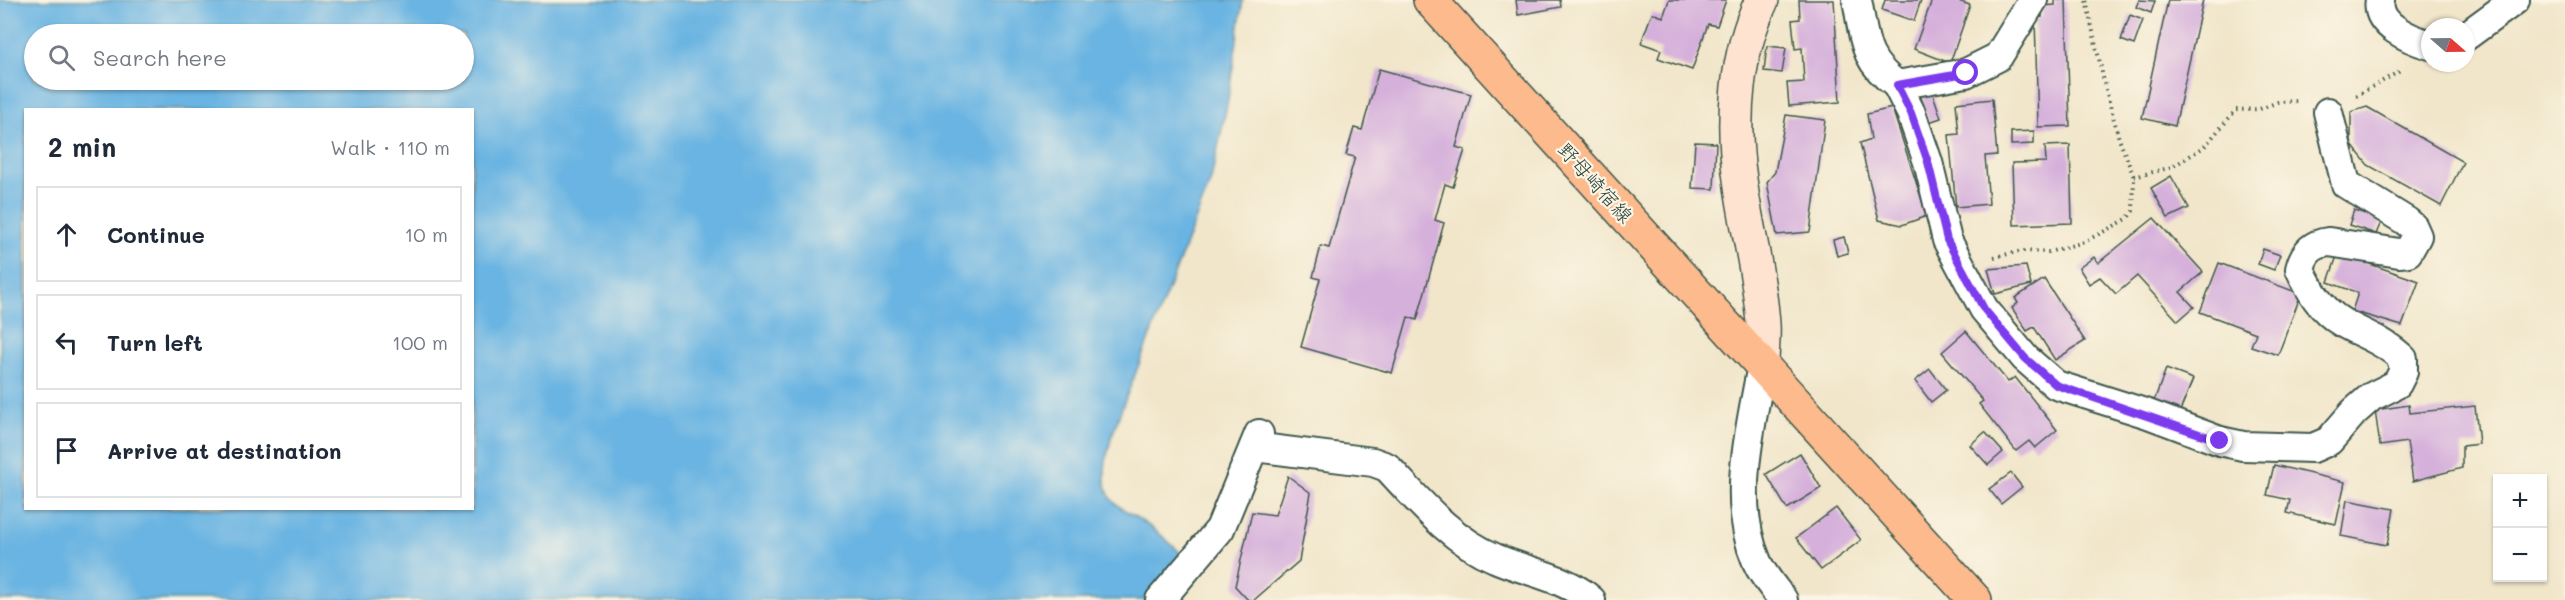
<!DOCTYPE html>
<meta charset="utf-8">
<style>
body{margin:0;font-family:Mali,"Klee One",sans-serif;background:#f6f6f7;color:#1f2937}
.controls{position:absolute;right:18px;bottom:18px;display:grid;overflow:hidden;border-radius:0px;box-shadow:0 2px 4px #0004}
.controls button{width:54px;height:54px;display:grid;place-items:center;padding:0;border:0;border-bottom:2px solid #e0e1e3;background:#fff;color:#1f2937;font:30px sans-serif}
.compass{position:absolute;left:2421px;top:18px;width:54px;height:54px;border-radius:50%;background:#fff;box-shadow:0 2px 4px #0004;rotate:110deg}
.stop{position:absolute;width:18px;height:18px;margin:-14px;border:4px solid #7c3aed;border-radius:50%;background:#fff}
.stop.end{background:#7c3aed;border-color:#fff;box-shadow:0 2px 6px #0008}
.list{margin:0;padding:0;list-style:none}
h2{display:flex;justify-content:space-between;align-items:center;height:78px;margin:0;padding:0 24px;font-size:26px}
h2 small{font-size:20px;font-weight:400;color:#747a83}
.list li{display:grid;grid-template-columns:39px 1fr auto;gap:18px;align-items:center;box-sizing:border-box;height:96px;margin:0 12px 12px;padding:0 12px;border:2px solid #e0e1e3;border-radius:0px}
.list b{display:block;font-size:22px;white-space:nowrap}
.list em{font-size:20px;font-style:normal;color:#747a83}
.icon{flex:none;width:33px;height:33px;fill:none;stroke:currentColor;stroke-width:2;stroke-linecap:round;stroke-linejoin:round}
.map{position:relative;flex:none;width:2565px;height:600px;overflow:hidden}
.search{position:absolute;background:#fff;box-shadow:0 2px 4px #0004;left:24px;top:24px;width:450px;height:66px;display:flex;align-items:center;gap:15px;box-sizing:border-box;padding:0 21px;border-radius:33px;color:#747a83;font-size:22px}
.panel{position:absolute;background:#fff;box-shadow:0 2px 4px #0004;left:24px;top:108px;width:450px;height:402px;border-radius:0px}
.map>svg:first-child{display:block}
.water{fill:#69b4e2;stroke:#44788b;stroke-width:1.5;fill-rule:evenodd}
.building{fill:#d5b0db}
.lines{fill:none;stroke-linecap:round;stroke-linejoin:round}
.street-casing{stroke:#3e564a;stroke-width:32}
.secondary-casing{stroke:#3e564a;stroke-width:36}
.primary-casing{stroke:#3e564a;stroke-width:36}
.path{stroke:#3e564a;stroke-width:4;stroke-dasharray:1.5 4.5;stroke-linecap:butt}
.street{stroke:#fff;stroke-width:28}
.secondary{stroke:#fee3d1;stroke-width:33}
.primary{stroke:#fcba8d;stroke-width:33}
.route{stroke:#7c3aed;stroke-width:8}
.labels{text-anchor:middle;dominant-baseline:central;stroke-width:4.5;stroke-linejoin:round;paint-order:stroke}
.street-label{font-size:20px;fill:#1f3d34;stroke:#fcf5e5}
</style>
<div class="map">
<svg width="2565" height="600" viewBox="0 0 2565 600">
<rect width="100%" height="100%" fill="#fcf5e5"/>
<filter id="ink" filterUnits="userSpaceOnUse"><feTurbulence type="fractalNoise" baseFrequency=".0167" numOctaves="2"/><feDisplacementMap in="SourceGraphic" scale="12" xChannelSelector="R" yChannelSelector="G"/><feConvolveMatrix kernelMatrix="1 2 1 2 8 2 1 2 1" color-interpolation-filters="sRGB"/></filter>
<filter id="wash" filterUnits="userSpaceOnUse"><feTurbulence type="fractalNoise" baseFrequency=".008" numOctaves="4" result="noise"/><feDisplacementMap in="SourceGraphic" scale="24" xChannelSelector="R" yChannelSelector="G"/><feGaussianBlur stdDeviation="1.35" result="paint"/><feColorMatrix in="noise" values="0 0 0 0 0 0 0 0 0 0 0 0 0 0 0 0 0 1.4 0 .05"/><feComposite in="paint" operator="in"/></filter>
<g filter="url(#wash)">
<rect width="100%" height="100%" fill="#f1e6ca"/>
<!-- water -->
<path class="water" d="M0,0H1243L1228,100L1211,180L1120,413C1112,436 1094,481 1114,502C1120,508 1130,513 1137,518C1156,530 1171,542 1186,559L1144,600H0ZM34,34H464V80H34ZM26,110H472V508H26Z"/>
<g id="blocks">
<!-- building -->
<g class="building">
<path d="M1516,0H1560L1561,7L1518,15Z"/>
<path d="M1669,0H1726L1717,26L1708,24L1692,70L1658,58L1661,50L1641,43L1652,13L1663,17Z"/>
<path d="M1799,0H1834L1840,102L1789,106L1787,83L1804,82L1802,48L1795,49L1792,20L1800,19Z"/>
<path d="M1885,0H1921L1914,21L1882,10Z"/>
<path d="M1932,0H1955L1970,5L1950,63L1914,49Z"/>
<path d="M2055,0H2066L2070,126L2038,127L2035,18L2042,17V6L2055,5Z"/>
<path d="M2139,0L2155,1L2151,13L2136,7Z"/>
<path d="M2168,0H2203L2175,126L2142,118Z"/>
<path d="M2130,15L2143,20L2134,45L2121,40Z"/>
<path d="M1767,46L1786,48L1782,73L1764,71Z"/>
<path d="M1379,69L1471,94L1456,147L1465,150L1453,187L1445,184L1435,220L1444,223L1417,320L1408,317L1392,373L1301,347L1320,279L1313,277L1321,246L1329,248L1355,157L1346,155L1354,128L1362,130Z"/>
<path d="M1932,91L1941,118L1929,122L1920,95Z"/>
<path d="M1992,99L1997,155L1985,156L1989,204L1956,207L1949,135L1959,134L1956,103Z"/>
<path d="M2367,107L2463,162L2441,206L2368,165L2351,144V112Z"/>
<path d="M1892,108L1927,216L1902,225L1879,220L1860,143L1871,139L1867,114Z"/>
<path d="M1786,115L1825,120L1810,232L1777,235L1767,182L1775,172Z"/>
<path d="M2034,131V144L2011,145V132Z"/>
<path d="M1695,142L1716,143L1714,189L1692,188Z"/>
<path d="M2070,145L2072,223L2014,225L2012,163L2046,162L2045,146Z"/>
<path d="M2171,176L2189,208L2168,218L2151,188Z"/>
<path d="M2354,210L2382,220L2376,234L2349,225Z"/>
<path d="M2154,218L2203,272L2180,292L2194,307L2178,321L2137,276L2116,294L2100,277L2089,284L2079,268L2094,257L2098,263Z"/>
<path d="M1844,237L1848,253L1837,256L1833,240Z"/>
<path d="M2263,249L2280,255L2274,270L2258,264Z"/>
<path d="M2338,253L2419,281L2402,326L2352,311L2358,293L2328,282Z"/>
<path d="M2219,263L2301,294L2278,355L2251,346L2256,333L2200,312Z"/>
<path d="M2026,266L2031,285L1995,294L1988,269Z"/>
<path d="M2044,279L2085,341L2055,360L2034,327L2027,331L2012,308L2018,303L2015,298Z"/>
<path d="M1966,331L2008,382L2015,377L2057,430L2035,448L2029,441L2016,451L1979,404L1983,401L1942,352Z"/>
<path d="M1930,369L1946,390L1931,402L1915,381Z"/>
<path d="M2166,369L2193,379L2180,411L2154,401Z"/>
<path d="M2409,405L2410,413L2475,406L2479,444L2462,446V468L2413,481L2407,442L2380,446L2375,410Z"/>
<path d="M1985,432L2003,452L1988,465L1970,445Z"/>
<path d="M1800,453L1821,488L1787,509L1766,474Z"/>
<path d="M2274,465L2345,482L2336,524L2287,513L2290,500L2267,495Z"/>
<path d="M2011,473L2022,487L2001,504L1989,489Z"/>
<path d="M1288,476L1311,493L1299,561L1254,600H1248L1235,586L1252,512L1275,515Z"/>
<path d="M2347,500L2394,509L2387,545L2341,536Z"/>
<path d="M1836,508L1861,540L1821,570L1796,538Z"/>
</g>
</g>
</g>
<g filter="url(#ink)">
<use href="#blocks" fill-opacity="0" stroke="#3e564a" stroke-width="1.5"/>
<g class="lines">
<!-- street casing -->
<g class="street-casing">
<g id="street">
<path d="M1857,0C1865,39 1862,59 1897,85L1966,73L1998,57L2033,0"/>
<path d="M2380,0C2375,25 2410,39 2430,45"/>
<path d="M2466,36L2515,0"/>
<path d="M1897,85L1911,113L1928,162L1947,240L1984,309L2025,358L2056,385L2148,414L2220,441L2243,446L2313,448L2329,441L2354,412L2371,397L2397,384L2403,372V359C2385,341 2364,335 2343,323C2321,310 2310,291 2300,269C2304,252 2312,244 2329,242L2399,253L2408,252L2417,236L2413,227L2406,221L2346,184L2328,112"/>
<path d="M1762,365C1751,428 1730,500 1757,562C1763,576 1774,588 1783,600"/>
<path d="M1254,447L1373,462L1387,467C1419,501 1451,540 1495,558C1527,572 1565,577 1591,600"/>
<path d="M1160,600L1220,529L1259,434"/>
</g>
</g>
<!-- secondary casing -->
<g class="secondary-casing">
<path id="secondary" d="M1762,0C1736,54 1731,120 1740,179C1746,227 1760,275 1763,324C1764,337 1762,351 1762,365"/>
</g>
<!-- primary casing -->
<g class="primary-casing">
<path id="primary" d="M1430,0L1975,600"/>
</g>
<!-- path -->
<g class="path">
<path d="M2356,96L2402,70"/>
<path d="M2134,177L2172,167L2204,147L2236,110L2260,109L2278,102L2298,101"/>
<path d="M1994,257L2022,251L2049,252L2084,242L2127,219L2133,211L2134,177L2119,139L2105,86L2086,0"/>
</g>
<!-- street -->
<use href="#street" class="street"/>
<!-- secondary -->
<use href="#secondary" class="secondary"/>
<!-- primary -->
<use href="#primary" class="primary"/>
</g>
</g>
<g class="lines" filter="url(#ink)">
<!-- route -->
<path class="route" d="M1966,73L1897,85L1911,113L1928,162L1947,240L1984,309L2025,358L2056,385L2220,441"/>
</g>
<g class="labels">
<!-- street labels -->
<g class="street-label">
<text transform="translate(1596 182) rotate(48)">野母崎宿線</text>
</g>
</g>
</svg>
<div class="controls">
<button>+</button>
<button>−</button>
</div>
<svg class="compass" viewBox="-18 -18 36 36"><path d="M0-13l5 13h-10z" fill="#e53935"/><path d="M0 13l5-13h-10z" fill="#747a83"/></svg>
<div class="stop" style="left:1966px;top:73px"></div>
<div class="stop end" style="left:2220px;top:441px"></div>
<div class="search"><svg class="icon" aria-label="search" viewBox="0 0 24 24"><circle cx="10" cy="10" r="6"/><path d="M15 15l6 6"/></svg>Search here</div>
<section class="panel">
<h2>2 min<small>Walk · 110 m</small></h2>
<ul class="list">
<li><svg class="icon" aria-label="ahead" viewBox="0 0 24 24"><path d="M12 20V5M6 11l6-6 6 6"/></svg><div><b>Continue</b></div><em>10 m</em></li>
<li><svg class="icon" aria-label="left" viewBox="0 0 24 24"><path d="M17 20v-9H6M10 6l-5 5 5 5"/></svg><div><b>Turn left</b></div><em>100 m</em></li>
<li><svg class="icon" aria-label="arrive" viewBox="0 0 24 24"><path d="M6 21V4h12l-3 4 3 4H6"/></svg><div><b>Arrive at destination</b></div></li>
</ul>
</section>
</div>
